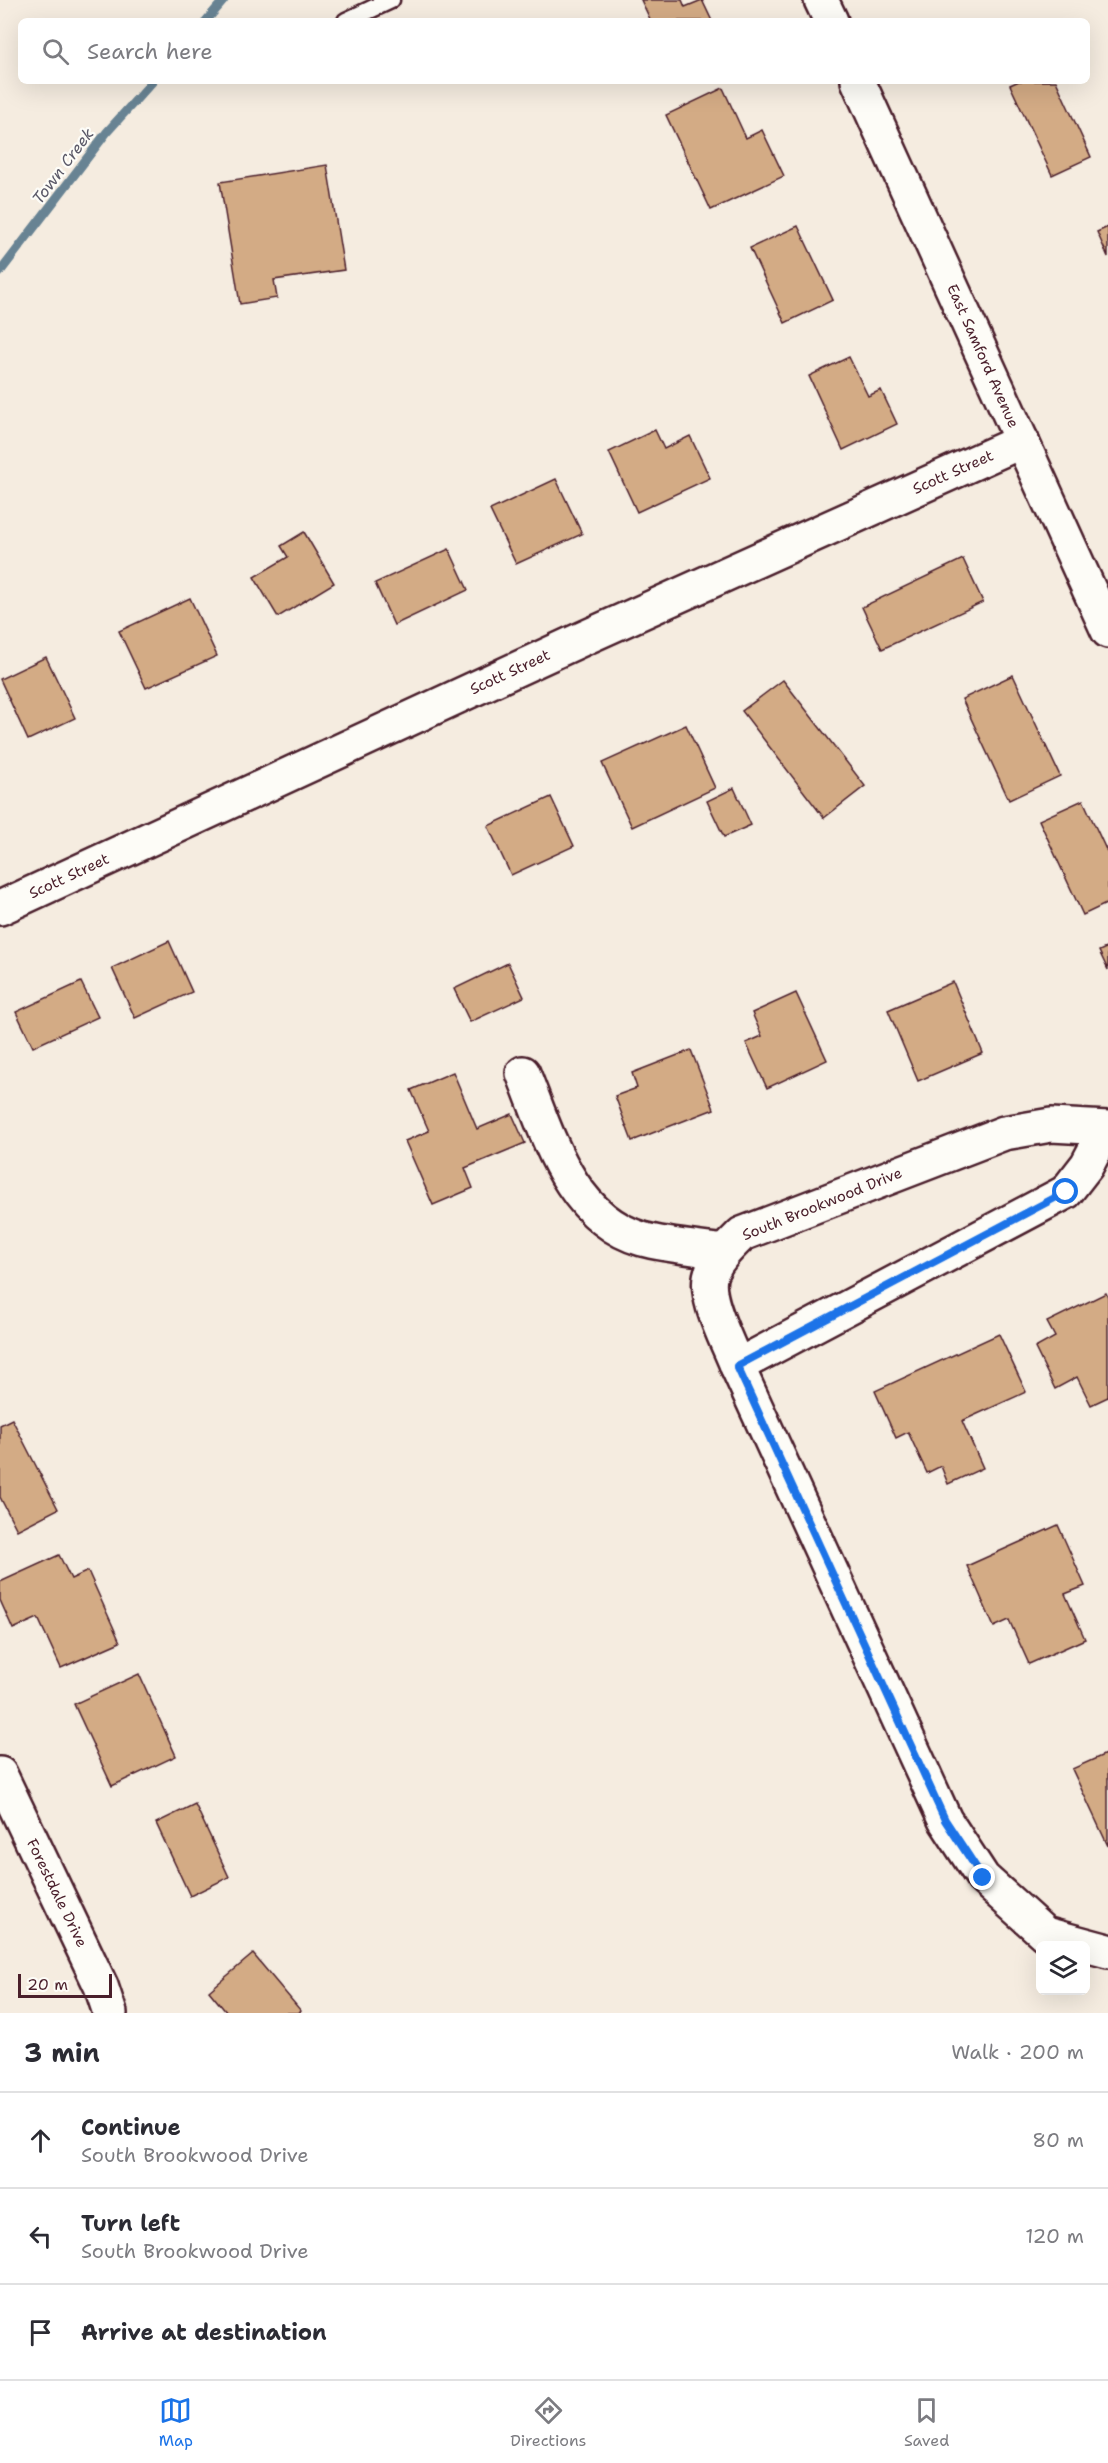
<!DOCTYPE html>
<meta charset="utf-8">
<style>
body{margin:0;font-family:"Shantell Sans",sans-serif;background:#f2f2f3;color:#2b2b33}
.controls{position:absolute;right:18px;bottom:18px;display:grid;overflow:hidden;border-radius:9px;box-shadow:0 6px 24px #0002}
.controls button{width:54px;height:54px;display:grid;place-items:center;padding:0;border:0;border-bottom:2px solid #e1e1e2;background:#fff;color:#2b2b33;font:30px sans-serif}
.scale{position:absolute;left:18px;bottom:15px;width:94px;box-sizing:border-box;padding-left:6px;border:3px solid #4a1f2b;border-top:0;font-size:16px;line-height:21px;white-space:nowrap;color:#4a1f2b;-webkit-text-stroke:4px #fdfcf7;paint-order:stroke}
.stop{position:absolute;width:18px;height:18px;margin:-14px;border:4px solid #1a73e8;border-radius:50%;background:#fff}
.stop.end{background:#1a73e8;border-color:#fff;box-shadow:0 2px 6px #0008}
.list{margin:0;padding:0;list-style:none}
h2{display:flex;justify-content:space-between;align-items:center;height:78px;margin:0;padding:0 24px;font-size:26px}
h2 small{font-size:20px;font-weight:400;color:#7c7c81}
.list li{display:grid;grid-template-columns:39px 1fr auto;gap:18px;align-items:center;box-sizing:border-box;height:96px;padding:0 24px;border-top:2px solid #e1e1e2}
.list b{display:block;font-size:22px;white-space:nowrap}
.list p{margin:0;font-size:20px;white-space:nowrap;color:#7c7c81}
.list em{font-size:20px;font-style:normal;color:#7c7c81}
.icon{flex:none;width:33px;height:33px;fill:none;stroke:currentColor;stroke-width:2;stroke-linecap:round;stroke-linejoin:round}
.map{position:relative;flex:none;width:1108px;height:2013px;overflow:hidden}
.search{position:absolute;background:#fff;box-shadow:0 6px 24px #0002;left:18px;right:18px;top:18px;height:66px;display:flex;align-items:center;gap:15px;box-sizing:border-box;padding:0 21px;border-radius:9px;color:#7c7c81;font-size:22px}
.sheet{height:366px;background:#fff}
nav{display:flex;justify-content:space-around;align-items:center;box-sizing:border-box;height:84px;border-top:2px solid #e1e1e2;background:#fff;font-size:16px;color:#7c7c81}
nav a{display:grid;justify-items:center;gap:3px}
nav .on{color:#1a73e8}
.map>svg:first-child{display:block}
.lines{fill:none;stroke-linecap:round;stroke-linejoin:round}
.stream{stroke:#678393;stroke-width:9}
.building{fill:#d3ab85;stroke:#4a1f2b;stroke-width:1.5}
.lane-casing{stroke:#4a1f2b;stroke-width:21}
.street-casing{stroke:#4a1f2b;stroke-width:38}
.secondary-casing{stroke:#4a1f2b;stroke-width:38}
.lane{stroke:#fdfcf7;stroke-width:16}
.street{stroke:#fdfcf7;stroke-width:33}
.secondary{stroke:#fdfcf7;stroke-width:33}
.route{stroke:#1a73e8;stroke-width:8}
.labels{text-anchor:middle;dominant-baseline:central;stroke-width:4.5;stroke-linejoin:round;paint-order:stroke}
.street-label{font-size:15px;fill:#4a1f2b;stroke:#fdfcf7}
.water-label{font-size:16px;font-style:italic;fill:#5b5968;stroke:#fdfcf7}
</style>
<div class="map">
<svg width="1108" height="2013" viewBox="0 0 1108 2013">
<rect width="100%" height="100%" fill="#f5ece0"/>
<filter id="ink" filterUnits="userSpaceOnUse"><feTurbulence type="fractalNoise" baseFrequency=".0167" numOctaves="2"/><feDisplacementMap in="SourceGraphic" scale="12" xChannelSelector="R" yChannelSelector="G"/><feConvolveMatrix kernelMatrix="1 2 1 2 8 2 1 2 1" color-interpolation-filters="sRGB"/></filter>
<g filter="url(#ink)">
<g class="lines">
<!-- stream -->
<g class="stream">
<path d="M206,21L224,0"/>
<path d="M0,272L107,132L153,81"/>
</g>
</g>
<!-- building -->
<g class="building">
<path d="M641,0H682L685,7L702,0L712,21H651Z"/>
<path d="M1019,81H1056L1091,157L1052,175L1010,85Z"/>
<path d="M723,88L746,138L762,130L784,176L711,210L666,115Z"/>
<path d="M327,165L344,270L274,280L277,298L240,304L220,182Z"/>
<path d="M798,226L833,300L785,323L750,248Z"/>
<path d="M1108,227V257L1097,232Z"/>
<path d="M849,357L868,396L881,390L897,424L843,450L809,376Z"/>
<path d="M655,430L664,449L690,436L710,478L637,512L609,452Z"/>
<path d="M556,479L582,534L516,564L490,510Z"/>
<path d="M304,532L334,583L278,617L254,577L288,557L281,546Z"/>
<path d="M449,549L468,590L394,625L375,583Z"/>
<path d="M963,559L983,602L882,649L862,607Z"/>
<path d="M190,598L217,656L146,688L119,631Z"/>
<path d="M46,657L75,718L28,740L0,679Z"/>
<path d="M1013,675L1060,776L1009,800L962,699Z"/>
<path d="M783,680L865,786L824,818L742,711Z"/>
<path d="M686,725L715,788L632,827L602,763Z"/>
<path d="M734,788L751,825L724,837L707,801Z"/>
<path d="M551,797L574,846L511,875L488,826Z"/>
<path d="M1083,800L1108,854V903L1083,915L1039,820Z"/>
<path d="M169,941L192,992L135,1018L112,968Z"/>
<path d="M1108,947V970L1099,951Z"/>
<path d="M508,963L524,997L470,1022L454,989Z"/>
<path d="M81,982L98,1017L33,1047L16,1012Z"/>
<path d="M953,982L983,1053L918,1081L888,1010Z"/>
<path d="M796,993L827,1060L767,1088L746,1043L762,1036L752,1013Z"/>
<path d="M691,1050L714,1109L632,1141L615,1096L637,1088L632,1073Z"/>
<path d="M453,1072L477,1129L512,1114L525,1143L465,1168L473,1188L433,1205L405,1141L429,1131L411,1090Z"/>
<path d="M1106,1293L1108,1297V1397L1091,1405L1077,1377L1055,1389L1035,1348L1055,1337L1047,1322Z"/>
<path d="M999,1334L1026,1392L962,1421L983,1468L948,1484L941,1466L927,1473L908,1432L896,1438L875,1391Z"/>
<path d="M12,1419L58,1509L17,1530L0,1497V1425Z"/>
<path d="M1058,1525L1085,1586L1065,1594L1085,1639L1029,1664L1009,1620L994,1627L967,1566Z"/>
<path d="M59,1555L71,1579L88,1571L120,1642L61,1668L38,1618L13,1629L0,1600V1582Z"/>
<path d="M139,1674L176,1756L112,1786L74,1704Z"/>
<path d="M1108,1753V1846L1072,1769Z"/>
<path d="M195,1804L229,1877L190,1896L156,1823Z"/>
<path d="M253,1954L301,2011L298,2013H227L209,1991Z"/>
</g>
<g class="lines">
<!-- lane casing -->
<g class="lane-casing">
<path id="lane" d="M346,21L391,0"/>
</g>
<!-- street casing -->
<g class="street-casing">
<g id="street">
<path d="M0,908L582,639L1022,441"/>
<path d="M523,1073C548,1135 570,1218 642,1239C668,1246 697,1248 724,1252"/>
<path d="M1108,1128L1051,1125L1004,1133L742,1234C731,1245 719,1256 712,1271C701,1294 728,1342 737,1366L945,1820L983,1878L1045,1934L1108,1951"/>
<path d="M737,1366L1066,1192L1087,1165L1106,1129"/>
<path d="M0,1774L101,1986L110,2013"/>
</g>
</g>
<!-- secondary casing -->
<g class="secondary-casing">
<g id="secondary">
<path d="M821,0L831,21"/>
<path d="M858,81L1108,631"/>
</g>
</g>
<!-- lane -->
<use href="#lane" class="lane"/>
<!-- street -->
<use href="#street" class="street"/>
<!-- secondary -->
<use href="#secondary" class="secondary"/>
</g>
</g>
<g class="lines" filter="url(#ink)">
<!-- route -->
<path class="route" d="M983,1878L945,1820L737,1366L1066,1192"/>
</g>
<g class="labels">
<!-- street labels -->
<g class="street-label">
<text transform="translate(983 356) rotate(66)">East Samford Avenue</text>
<text transform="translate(953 472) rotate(-24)">Scott Street</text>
<text transform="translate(510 672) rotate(-25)">Scott Street</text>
<text transform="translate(69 876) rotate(-25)">Scott Street</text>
<text transform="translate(822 1204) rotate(-22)">South Brookwood Drive</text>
<text transform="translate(57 1893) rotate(64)">Forestdale Drive</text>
</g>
<!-- water labels -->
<g class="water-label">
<text transform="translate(63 166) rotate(-53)">Town Creek</text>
</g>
</g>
</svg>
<div class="controls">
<button><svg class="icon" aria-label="layers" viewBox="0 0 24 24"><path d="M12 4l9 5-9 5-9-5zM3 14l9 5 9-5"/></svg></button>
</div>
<div class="scale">20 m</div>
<div class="stop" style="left:1066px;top:1192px"></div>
<div class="stop end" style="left:983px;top:1878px"></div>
<div class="search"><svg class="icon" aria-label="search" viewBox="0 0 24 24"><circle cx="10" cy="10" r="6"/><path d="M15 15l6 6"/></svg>Search here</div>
</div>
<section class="sheet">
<h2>3 min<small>Walk · 200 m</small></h2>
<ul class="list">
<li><svg class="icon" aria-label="ahead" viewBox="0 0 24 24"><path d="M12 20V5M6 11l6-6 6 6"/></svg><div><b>Continue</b><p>South Brookwood Drive</p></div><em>80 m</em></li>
<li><svg class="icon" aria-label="left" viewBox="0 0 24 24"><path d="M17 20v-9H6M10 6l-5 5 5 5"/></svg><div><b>Turn left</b><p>South Brookwood Drive</p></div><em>120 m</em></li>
<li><svg class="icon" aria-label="arrive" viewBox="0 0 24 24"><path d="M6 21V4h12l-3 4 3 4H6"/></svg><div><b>Arrive at destination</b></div></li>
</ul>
</section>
<nav>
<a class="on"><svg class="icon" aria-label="map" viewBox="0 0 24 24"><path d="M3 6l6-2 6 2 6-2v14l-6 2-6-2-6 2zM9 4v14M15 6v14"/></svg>Map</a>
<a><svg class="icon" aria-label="directions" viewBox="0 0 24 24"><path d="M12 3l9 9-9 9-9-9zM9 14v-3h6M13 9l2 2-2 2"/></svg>Directions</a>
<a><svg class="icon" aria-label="saved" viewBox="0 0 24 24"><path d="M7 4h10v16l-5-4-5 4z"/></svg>Saved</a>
</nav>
